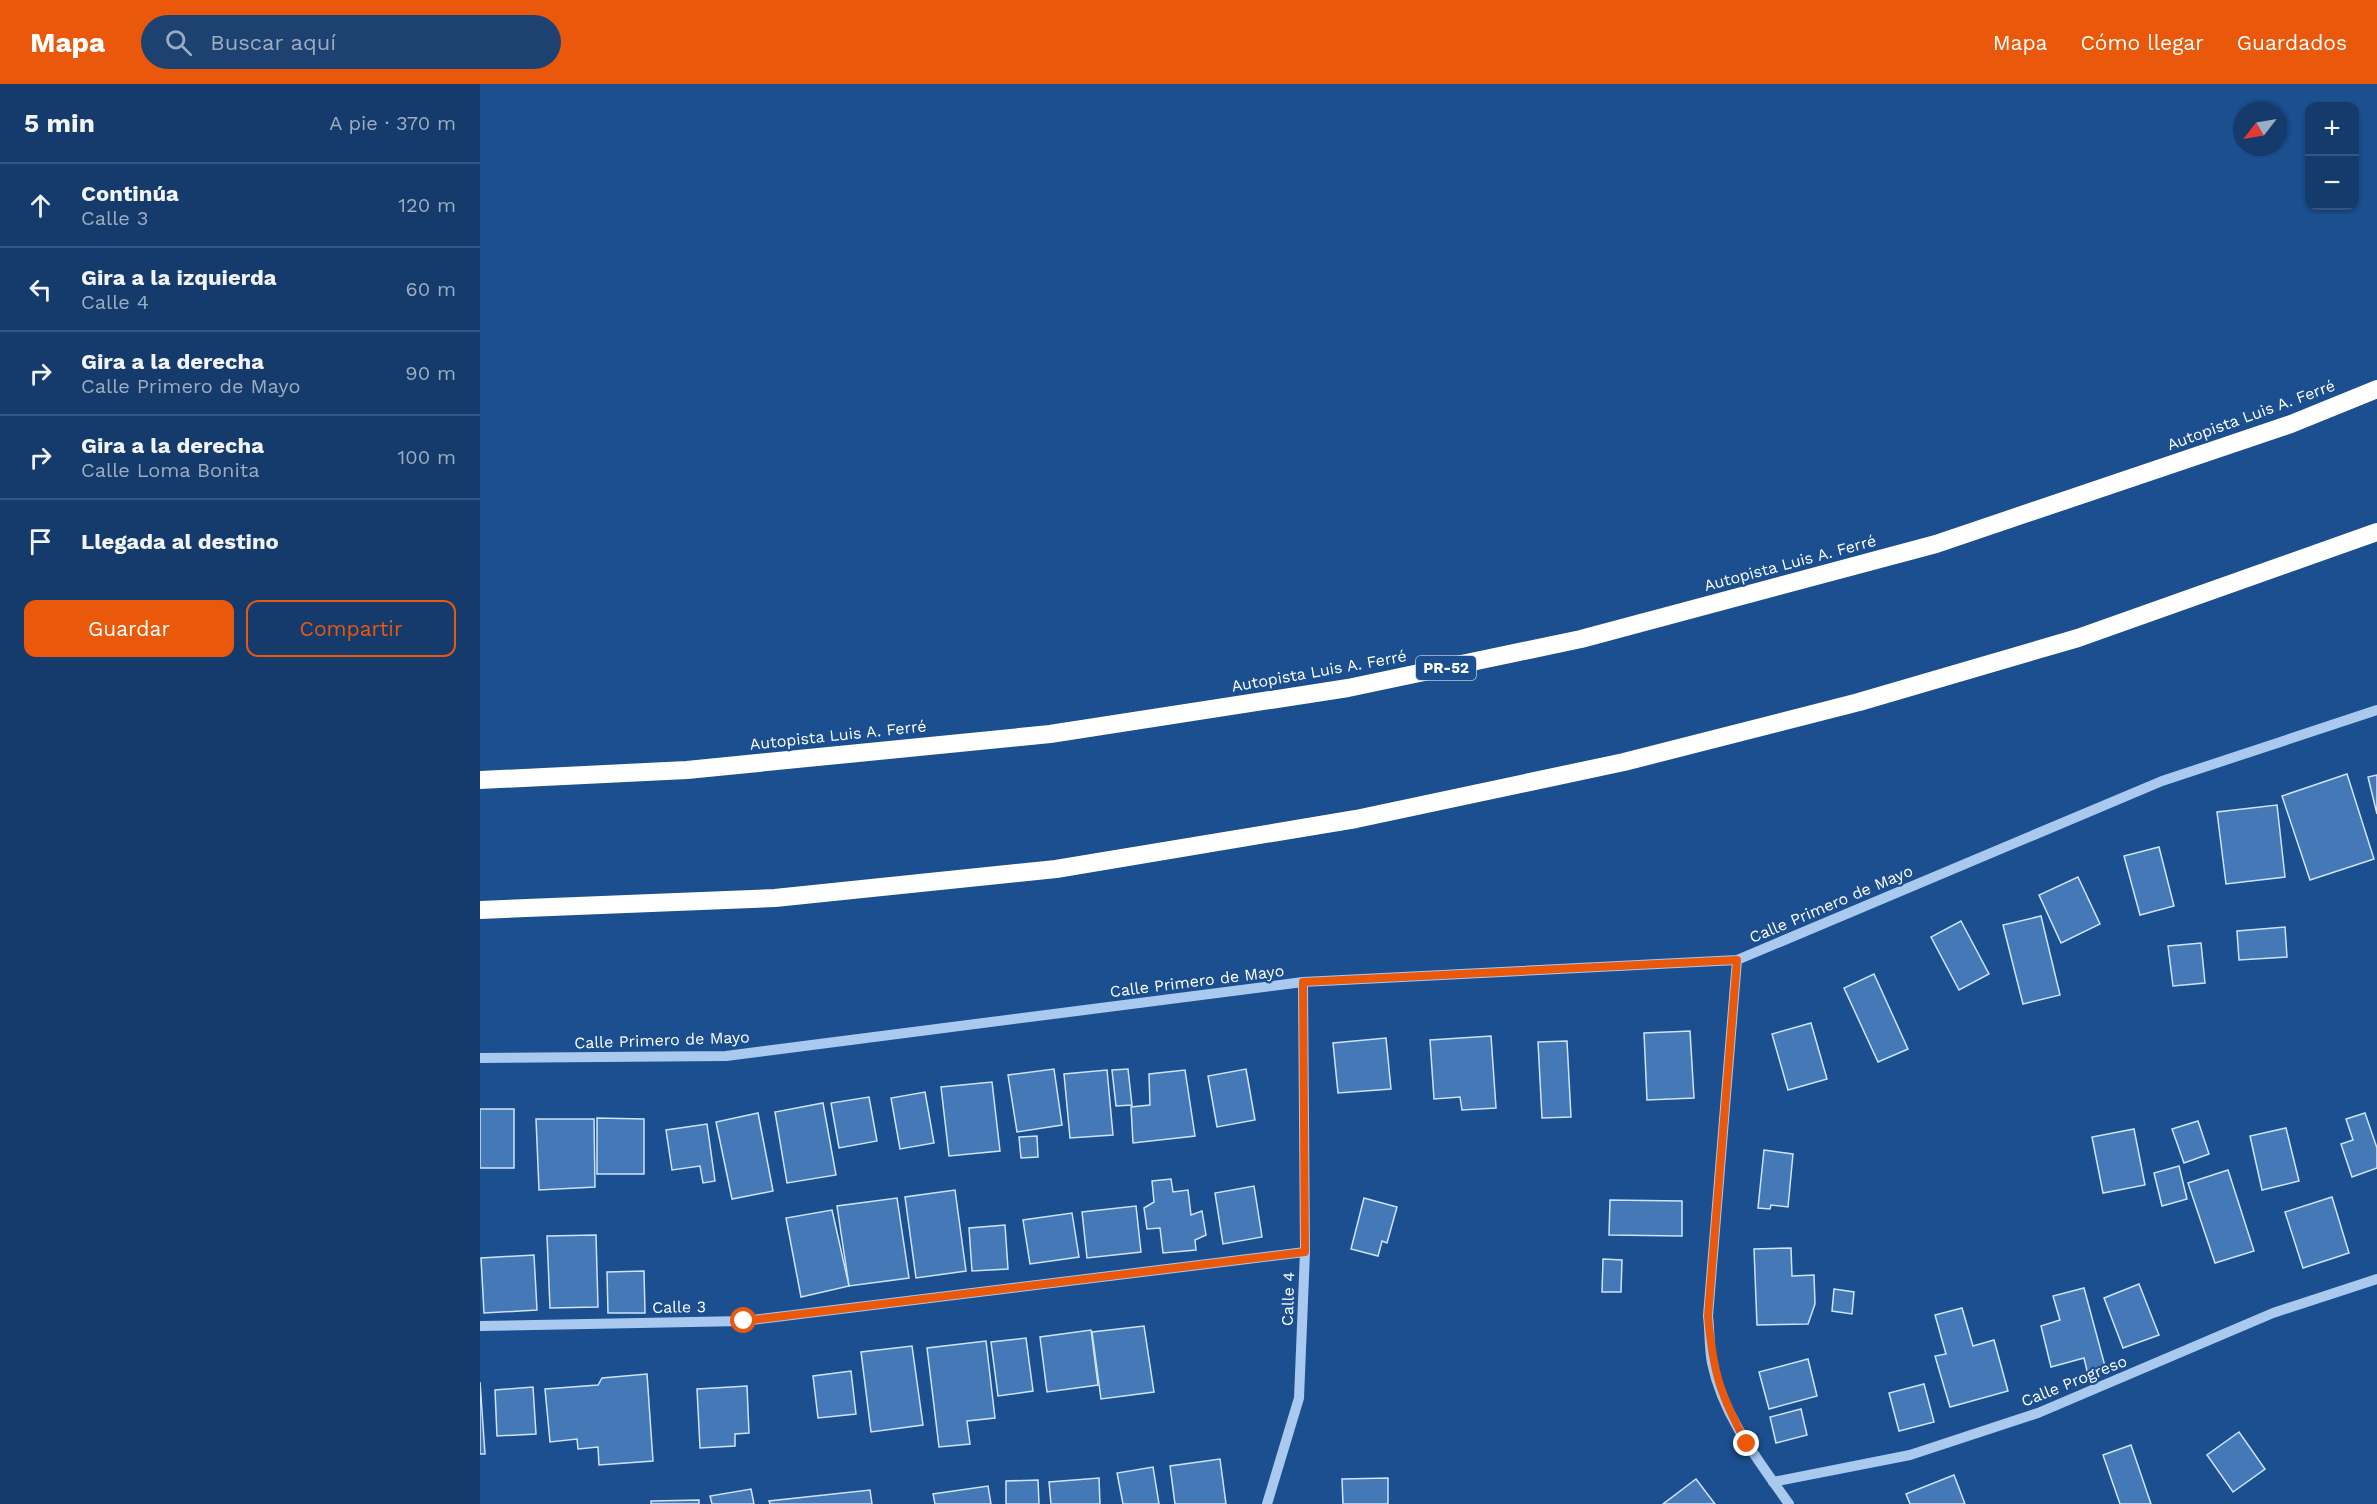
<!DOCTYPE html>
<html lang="es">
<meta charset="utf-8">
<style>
body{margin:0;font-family:"Work Sans",sans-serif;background:#1d4271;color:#f1f3f6}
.controls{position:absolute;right:18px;top:18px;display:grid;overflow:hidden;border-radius:12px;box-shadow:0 2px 4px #0004}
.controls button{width:54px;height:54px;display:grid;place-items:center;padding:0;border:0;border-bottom:2px solid #33557e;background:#143b6b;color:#f1f3f6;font:30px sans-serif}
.compass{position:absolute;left:1753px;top:18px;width:54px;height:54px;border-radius:50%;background:#143b6b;box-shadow:0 2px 4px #0004;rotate:239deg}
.stop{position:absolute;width:18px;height:18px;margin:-14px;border:4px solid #ea580c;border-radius:50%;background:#fff}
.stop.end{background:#ea580c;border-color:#fff;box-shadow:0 2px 6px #0008}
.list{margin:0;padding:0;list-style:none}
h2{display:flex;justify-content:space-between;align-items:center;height:78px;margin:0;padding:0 24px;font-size:26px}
h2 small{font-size:20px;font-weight:400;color:#9dadc1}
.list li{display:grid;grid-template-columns:39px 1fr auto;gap:18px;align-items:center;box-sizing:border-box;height:84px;padding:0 24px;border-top:2px solid #33557e}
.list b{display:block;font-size:22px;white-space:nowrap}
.list p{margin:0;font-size:20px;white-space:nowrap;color:#9dadc1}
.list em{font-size:20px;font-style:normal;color:#9dadc1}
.actions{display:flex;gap:12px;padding:18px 24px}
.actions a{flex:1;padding:14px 0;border:2px solid #ea580c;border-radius:12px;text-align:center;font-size:21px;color:#ea580c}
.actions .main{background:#ea580c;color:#fff}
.icon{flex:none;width:33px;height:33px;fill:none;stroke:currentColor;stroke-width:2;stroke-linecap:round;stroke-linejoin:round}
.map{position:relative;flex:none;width:1897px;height:1420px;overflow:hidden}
header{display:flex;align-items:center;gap:36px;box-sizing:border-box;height:84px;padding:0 30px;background:#ea580c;color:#fff}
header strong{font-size:28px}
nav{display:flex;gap:33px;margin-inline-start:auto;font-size:21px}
.search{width:420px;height:54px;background:#1d4271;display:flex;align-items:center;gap:15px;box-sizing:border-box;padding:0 21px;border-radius:33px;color:#9dadc1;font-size:22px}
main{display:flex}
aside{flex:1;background:#143b6b}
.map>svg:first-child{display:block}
.building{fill:#4478b7;stroke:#cfe3fa;stroke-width:1.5}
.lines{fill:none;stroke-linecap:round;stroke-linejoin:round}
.minor{stroke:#a9c9ee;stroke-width:10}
.highway{stroke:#fff;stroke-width:18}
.route{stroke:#ea580c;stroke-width:8}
.labels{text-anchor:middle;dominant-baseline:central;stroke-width:4.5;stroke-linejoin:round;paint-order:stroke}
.shield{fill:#1b4f8f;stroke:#bbcadd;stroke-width:1.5}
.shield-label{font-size:15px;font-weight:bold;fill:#fff}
.street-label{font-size:16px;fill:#fff;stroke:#1b4f8f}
</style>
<header>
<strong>Mapa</strong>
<div class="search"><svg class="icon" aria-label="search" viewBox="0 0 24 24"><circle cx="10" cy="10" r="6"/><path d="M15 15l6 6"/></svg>Buscar aquí</div>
<nav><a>Mapa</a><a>Cómo llegar</a><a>Guardados</a></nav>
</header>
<main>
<aside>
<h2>5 min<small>A pie · 370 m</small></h2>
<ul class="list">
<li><svg class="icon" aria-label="ahead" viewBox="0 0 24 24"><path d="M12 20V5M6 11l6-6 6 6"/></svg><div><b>Continúa</b><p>Calle 3</p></div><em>120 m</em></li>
<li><svg class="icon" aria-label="left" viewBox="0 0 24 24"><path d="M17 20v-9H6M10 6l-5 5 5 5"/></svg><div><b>Gira a la izquierda</b><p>Calle 4</p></div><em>60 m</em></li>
<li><svg class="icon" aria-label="right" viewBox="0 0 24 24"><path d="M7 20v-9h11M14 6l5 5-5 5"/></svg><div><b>Gira a la derecha</b><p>Calle Primero de Mayo</p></div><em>90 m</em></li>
<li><svg class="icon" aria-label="right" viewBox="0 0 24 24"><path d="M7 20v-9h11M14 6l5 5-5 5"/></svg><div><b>Gira a la derecha</b><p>Calle Loma Bonita</p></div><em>100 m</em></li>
<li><svg class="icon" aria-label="arrive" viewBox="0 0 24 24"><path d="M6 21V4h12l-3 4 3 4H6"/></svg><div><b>Llegada al destino</b></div></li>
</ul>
<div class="actions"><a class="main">Guardar</a><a>Compartir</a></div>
</aside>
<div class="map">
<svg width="1897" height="1420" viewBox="0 0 1897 1420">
<rect width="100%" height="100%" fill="#1b4f8f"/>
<!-- building -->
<g class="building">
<path d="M1867,690L1894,775L1830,796L1802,712Z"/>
<path d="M1897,691V730L1888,693Z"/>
<path d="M1797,721L1805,793L1746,800L1737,728Z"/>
<path d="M1679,763L1694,822L1660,831L1644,772Z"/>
<path d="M1598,793L1620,840L1581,859L1559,811Z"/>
<path d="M1561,832L1580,911L1543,920L1523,841Z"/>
<path d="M1481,837L1509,890L1479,906L1451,853Z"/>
<path d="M1805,843L1807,873L1759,876L1757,847Z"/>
<path d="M1721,859L1725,899L1693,902L1688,862Z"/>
<path d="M1394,890L1428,965L1398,978L1364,904Z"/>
<path d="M1331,939L1347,995L1308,1006L1292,950Z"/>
<path d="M1210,947L1214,1014L1167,1016L1164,949Z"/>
<path d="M1011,952L1016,1024L982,1026L980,1013L954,1015L950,956Z"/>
<path d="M906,954L911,1005L858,1009L853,959Z"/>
<path d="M1087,957L1091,1033L1062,1034L1058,958Z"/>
<path d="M574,985L582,1041L537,1048L528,991Z"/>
<path d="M648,985L652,1021L636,1022L632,986Z"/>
<path d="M766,985L775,1036L737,1043L728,992Z"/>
<path d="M627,986L633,1051L590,1054L584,990Z"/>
<path d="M705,986L715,1052L653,1059L651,1023L670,1021L669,990Z"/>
<path d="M512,998L520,1067L469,1072L461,1003Z"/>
<path d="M445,1008L454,1059L420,1065L411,1014Z"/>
<path d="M389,1013L397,1057L359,1064L351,1019Z"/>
<path d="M343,1019L356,1091L307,1099L295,1028Z"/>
<rect x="0" y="1025" width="34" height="59"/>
<path d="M278,1029L293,1107L252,1115L236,1038Z"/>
<path d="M1885,1029L1897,1064V1084L1872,1093L1861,1060L1873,1056L1866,1035Z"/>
<path d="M117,1034L164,1035V1090H117Z"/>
<path d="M56,1035H114L115,1103L59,1106Z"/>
<path d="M1718,1037L1729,1070L1704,1079L1692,1045Z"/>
<path d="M227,1040L235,1097L223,1099L220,1082L192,1086L186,1046Z"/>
<path d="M1806,1044L1819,1097L1782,1106L1770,1052Z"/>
<path d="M1654,1045L1665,1101L1623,1109L1612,1053Z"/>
<path d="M557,1052L558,1073L541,1074L539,1053Z"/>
<path d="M1284,1066L1313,1070L1308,1123L1291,1121L1290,1125L1278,1124Z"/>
<path d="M1699,1082L1707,1115L1682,1122L1674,1089Z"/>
<path d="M1748,1086L1774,1167L1735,1179L1708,1099Z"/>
<path d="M691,1095L693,1108L708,1106L711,1131L722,1127L726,1151L715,1156L716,1166L683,1169L680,1144L667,1145L664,1124L674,1118L672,1097Z"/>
<path d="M774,1102L782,1153L743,1160L735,1109Z"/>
<path d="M475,1106L486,1187L436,1194L425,1113Z"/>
<path d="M1852,1113L1869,1169L1823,1184L1805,1128Z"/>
<path d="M417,1114L429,1194L369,1202L357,1122Z"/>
<path d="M884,1114L917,1123L907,1159L902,1157L898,1172L871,1165Z"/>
<path d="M1130,1116L1202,1117V1152L1129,1151Z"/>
<path d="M656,1122L661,1168L607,1174L602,1128Z"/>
<path d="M352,1126L369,1202L321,1213L306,1134Z"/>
<path d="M592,1129L599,1173L550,1180L543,1136Z"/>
<path d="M525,1141L528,1185L492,1187L489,1144Z"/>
<path d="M116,1151L118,1223L70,1224L67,1152Z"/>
<path d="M1311,1164L1312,1192L1334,1191L1335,1220L1328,1240L1277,1241L1274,1165Z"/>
<path d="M54,1171L57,1226L4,1229L1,1174Z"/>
<path d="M1123,1175L1142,1176L1141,1208H1122Z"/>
<path d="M164,1187L165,1229H128L127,1188Z"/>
<path d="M1659,1200L1679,1251L1643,1264L1624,1214Z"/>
<path d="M1604,1204L1626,1286L1608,1291L1604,1274L1571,1283L1561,1242L1580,1236L1573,1212Z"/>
<path d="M1354,1205L1374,1208L1372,1230L1352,1227Z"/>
<path d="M1482,1224L1493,1262L1514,1256L1528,1307L1470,1323L1455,1272L1466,1270L1455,1231Z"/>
<path d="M664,1242L674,1308L621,1315L612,1248Z"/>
<path d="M611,1246L618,1301L567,1308L560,1253Z"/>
<path d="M546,1254L553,1307L518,1312L511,1258Z"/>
<path d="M506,1257L515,1334L487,1337L490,1360L459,1363L447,1264Z"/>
<path d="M432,1262L443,1341L391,1348L381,1268Z"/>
<path d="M1328,1275L1337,1312L1289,1325L1279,1288Z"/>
<path d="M371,1287L376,1330L338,1334L333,1292Z"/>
<path d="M167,1290L173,1377L119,1381L118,1363L98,1365L97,1355L70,1358L65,1305L118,1301L122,1294Z"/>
<path d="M0,1298L5,1370H0Z"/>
<path d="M1444,1300L1454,1338L1419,1347L1409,1309Z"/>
<path d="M267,1302L269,1349L255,1350V1362L220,1364L217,1305Z"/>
<path d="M53,1303L56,1350L17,1352L15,1306Z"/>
<path d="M1321,1325L1327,1351L1296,1359L1290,1333Z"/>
<path d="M1759,1348L1785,1385L1753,1408L1727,1371Z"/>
<path d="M1651,1361L1671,1420H1640L1623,1371Z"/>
<path d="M740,1375L746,1420H695L690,1382Z"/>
<path d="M673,1383L679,1420H643L637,1389Z"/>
<path d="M1474,1391L1485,1420H1430L1426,1410Z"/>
<path d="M619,1394L620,1420H571L569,1398Z"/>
<path d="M908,1394V1420H863L862,1395Z"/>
<path d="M1216,1395L1235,1420H1183Z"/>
<path d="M558,1396L559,1420H526V1397Z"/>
<path d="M508,1402L511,1420H455L453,1410Z"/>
<path d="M271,1405L274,1420H232L230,1412Z"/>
<path d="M390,1406L392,1420H290L289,1417Z"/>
<path d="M219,1416V1420H171V1417Z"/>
</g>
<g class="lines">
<!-- minor -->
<g class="minor">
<path d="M1257,876L1228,1232C1230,1247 1229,1264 1232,1279C1243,1332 1278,1376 1309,1420"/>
<path d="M0,974L246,972L823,898L1257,876L1682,697L1897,626"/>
<path d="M0,1242L264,1237L825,1168"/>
<path d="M1293,1398L1430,1371L1558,1329L1793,1229L1897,1195"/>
<path d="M787,1420L819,1314L825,1168L823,898"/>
</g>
<!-- highway -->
<g class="highway">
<path d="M0,696L207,686L570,650L868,604L1101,555L1456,460L1811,340L1897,305"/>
<path d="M0,826L295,814L576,785L876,735L1144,678L1379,618L1598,554L1897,448"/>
</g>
</g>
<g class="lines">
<!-- route -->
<path class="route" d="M264,1237L825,1168L823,898L1257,876L1228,1232C1233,1288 1240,1311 1267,1360"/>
</g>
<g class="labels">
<!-- shield labels -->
<rect class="shield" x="936" y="572" width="60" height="24" rx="4.5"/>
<g class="shield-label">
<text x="966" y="584">PR-52</text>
</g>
<!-- street labels -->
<g class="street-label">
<text transform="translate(1771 331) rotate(-20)">Autopista Luis A. Ferré</text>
<text transform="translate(1310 479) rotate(-15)">Autopista Luis A. Ferré</text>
<text transform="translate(839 587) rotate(-10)">Autopista Luis A. Ferré</text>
<text transform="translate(358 651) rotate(-6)">Autopista Luis A. Ferré</text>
<text transform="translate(1351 820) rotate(-23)">Calle Primero de Mayo</text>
<text transform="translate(717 897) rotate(-7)">Calle Primero de Mayo</text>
<text transform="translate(182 956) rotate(-2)">Calle Primero de Mayo</text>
<text transform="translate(808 1215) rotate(-88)">Calle 4</text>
<text transform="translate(199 1223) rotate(-1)">Calle 3</text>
<text transform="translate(1594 1297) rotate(-22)">Calle Progreso</text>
</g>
</g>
</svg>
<div class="controls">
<button>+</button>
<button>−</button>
</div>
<svg class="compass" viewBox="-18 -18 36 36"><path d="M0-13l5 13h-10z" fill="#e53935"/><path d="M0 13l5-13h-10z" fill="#9dadc1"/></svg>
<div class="stop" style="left:264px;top:1237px"></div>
<div class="stop end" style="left:1267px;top:1360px"></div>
</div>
</main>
